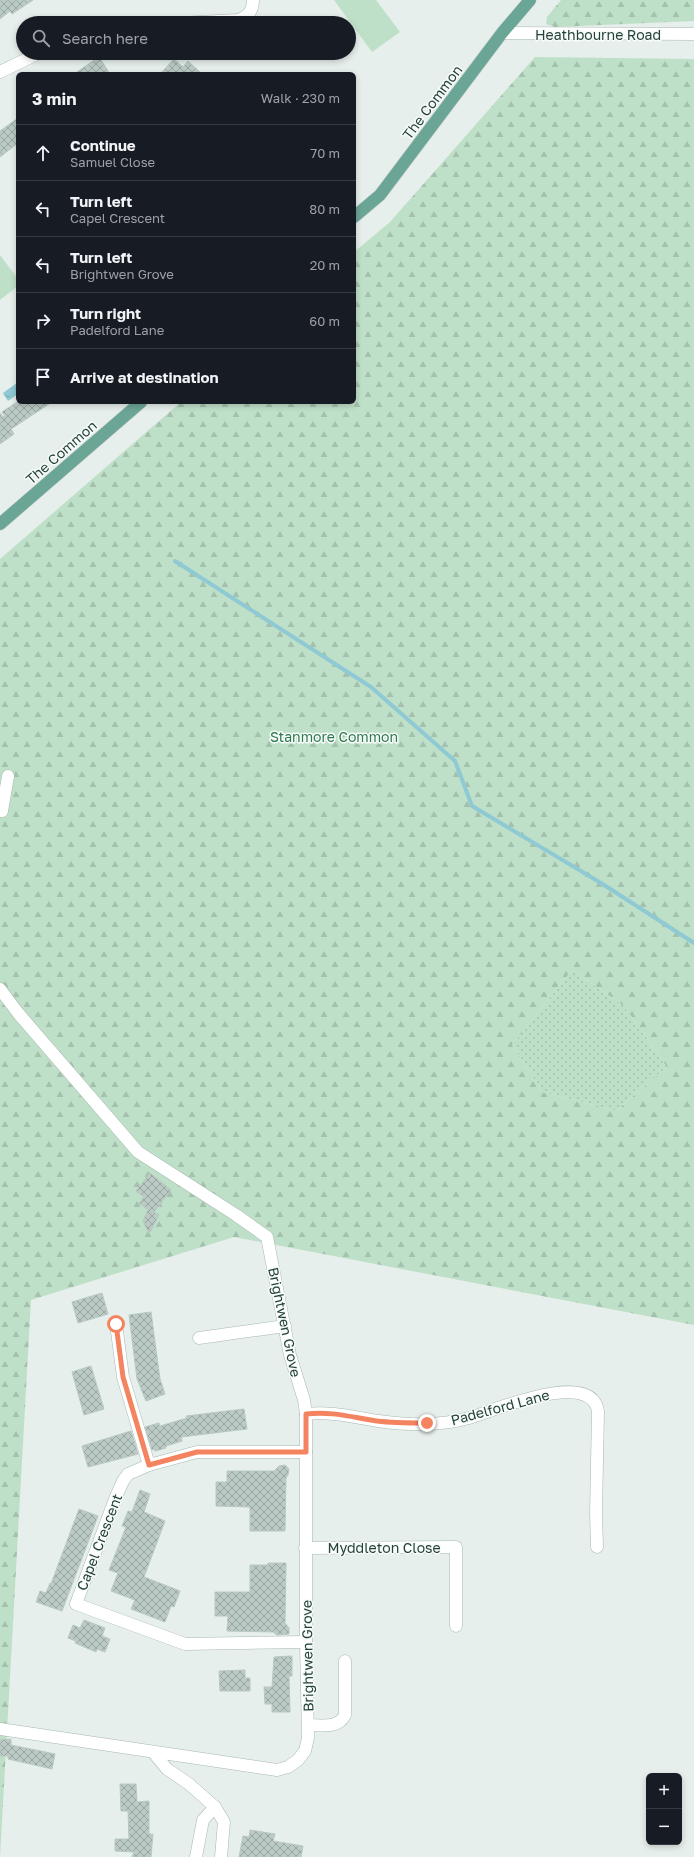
<!DOCTYPE html>
<meta charset="utf-8">
<style>
body{margin:0;font-family:"Golos Text",sans-serif;background:#20242c;color:#f1f3f6}
.controls{position:absolute;right:12px;bottom:12px;display:grid;overflow:hidden;border-radius:6px;box-shadow:0 2px 6px #0003}
.controls button{width:36px;height:36px;display:grid;place-items:center;padding:0;border:0;border-bottom:1px solid #363941;background:#171b24;color:#f1f3f6;font:20px sans-serif}
.stop{position:absolute;width:12px;height:12px;margin:-9px;border:3px solid #f4845f;border-radius:50%;background:#fff}
.stop.end{background:#f4845f;border-color:#fff;box-shadow:0 1px 4px #0008}
.list{margin:0;padding:0;list-style:none}
h2{display:flex;justify-content:space-between;align-items:center;height:52px;margin:0;padding:0 16px;font-size:17px}
h2 small{font-size:13px;font-weight:400;color:#9ea1a6}
.list li{display:grid;grid-template-columns:26px 1fr auto;gap:12px;align-items:center;box-sizing:border-box;height:56px;padding:0 16px;border-top:1px solid #363941}
.list b{display:block;font-size:15px;white-space:nowrap}
.list p{margin:0;font-size:13px;white-space:nowrap;color:#9ea1a6}
.list em{font-size:13px;font-style:normal;color:#9ea1a6}
.icon{flex:none;width:22px;height:22px;fill:none;stroke:currentColor;stroke-width:2;stroke-linecap:round;stroke-linejoin:round}
.map{position:relative;flex:none;width:694px;height:1857px;overflow:hidden}
.search{position:absolute;background:#171b24;box-shadow:0 2px 6px #0003;left:16px;top:16px;width:340px;height:44px;display:flex;align-items:center;gap:10px;box-sizing:border-box;padding:0 14px;border-radius:22px;color:#9ea1a6;font-size:15px}
.panel{position:absolute;background:#171b24;box-shadow:0 2px 6px #0003;left:16px;top:72px;width:340px;height:332px;border-radius:6px}
.map>svg:first-child{display:block}
.grass{fill:url(#grass-dots)}
.forest{fill:url(#forest-firs);fill-rule:evenodd}
.garden{fill:#bfe0c8}
.water{fill:url(#water-ripples)}
.lines{fill:none;stroke-linecap:round;stroke-linejoin:round}
.stream{stroke:#8ec9d4;stroke-width:4}
.building{fill:url(#building-cross-hatch);stroke:#b8c9c2}
.minor-casing{stroke:#a8b8b2;stroke-width:13}
.major-casing{stroke:#c2cac8;stroke-width:13}
.minor{stroke:#fff;stroke-width:12}
.major{stroke:#6aa596;stroke-width:12}
.route{stroke:#f4845f;stroke-width:5}
.labels{text-anchor:middle;dominant-baseline:central;stroke-width:3;stroke-linejoin:round;paint-order:stroke}
.street-label{font-size:14px;fill:#24423a;stroke:#f7fbf9}
.park-label{font-size:14px;fill:#2d7a4b;stroke:#f7fbf9}
</style>
<div class="map">
<svg width="694" height="1857" viewBox="0 0 694 1857">
<defs>
<pattern id="grass-dots" width="8" height="8" patternUnits="userSpaceOnUse"><rect width="8" height="8" fill="#bfe0c8"/><path d="M2 2h.1M6 6h.1" fill="none" stroke="#a4c1ad" stroke-width="1.8" stroke-linecap="round"/></pattern>
<pattern id="forest-firs" width="22" height="20" patternUnits="userSpaceOnUse"><rect width="22" height="20" fill="#bfe0c8"/><path d="M5 1l3.5 6h-7zM16 11l3.5 6h-7z" fill="#a4c1ad"/></pattern>
<pattern id="water-ripples" width="26" height="14" patternUnits="userSpaceOnUse"><rect width="26" height="14" fill="#8ec9d4"/><path d="M2 4q2-2 4 0t4 0M15 11q2-2 4 0t4 0" fill="none" stroke="#74a5ad"/></pattern>
<pattern id="building-cross-hatch" width="8" height="8" patternUnits="userSpaceOnUse"><rect width="8" height="8" fill="#bbcac4"/><path d="M0 0l8 8M0 8l8-8" fill="none" stroke="#98a6a0"/></pattern>
</defs>
<rect width="100%" height="100%" fill="#e6efeb"/>
<!-- grass -->
<path class="grass" d="M572,970L624,1006L667,1067L616,1111L542,1092L512,1045Z"/>
<!-- forest -->
<g class="forest">
<path d="M561,0H694V21L555,27L546,24L547,17Z"/>
<path d="M535,57L694,59V1325L234,1237L31,1300L0,1857V559L181,402H354V252L390,222ZM572,970L624,1006L667,1067L616,1111L542,1092L512,1045Z"/>
</g>
<!-- garden -->
<g class="garden">
<path d="M334,0H376L400,32L372,52Z"/>
<path d="M0,255L18,279V286L0,300Z"/>
</g>
<!-- water -->
<path class="water" d="M18,382V394L8,401L3,393Z"/>
<g class="lines">
<!-- stream -->
<path class="stream" d="M175,561L371,687L455,761L472,806L601,883L694,943"/>
</g>
<!-- building -->
<g class="building">
<path d="M0,0H33L12,14L10,11L0,19Z"/>
<path d="M99,57L110,74H74Z"/>
<path d="M174,59L183,67L188,61L202,74H160Z"/>
<path d="M18,118V143L0,157V131Z"/>
<path d="M17,402H52L11,429L14,434L0,444V413L3,417L5,416L2,412Z"/>
<path d="M150,1173L171,1190L154,1212L159,1215L149,1234L143,1221L148,1210L139,1203L144,1197L136,1191Z"/>
<path d="M102,1293L108,1314L78,1323L72,1302Z"/>
<path d="M151,1312L160,1379L165,1394L146,1401L137,1379L129,1315Z"/>
<path d="M91,1366L104,1409L84,1415L72,1372Z"/>
<path d="M244,1409L247,1429L181,1437L182,1441L166,1446V1448L155,1451L154,1449L152,1450L145,1427L159,1423L160,1426L187,1418L186,1416Z"/>
<path d="M131,1431L138,1454L88,1467L82,1446Z"/>
<path d="M285,1465L289,1469L288,1475L286,1478L285,1531H250V1507L216,1506V1482H227V1471H274L279,1466Z"/>
<path d="M140,1490L150,1494L144,1512L165,1521L144,1577L180,1591L174,1607L171,1606L165,1622L131,1609L135,1600L111,1591L118,1573L109,1570L126,1527L122,1526L128,1511L132,1512Z"/>
<path d="M79,1509L98,1516L62,1611L36,1602L40,1591L46,1593L50,1583L51,1584Z"/>
<path d="M268,1563H286L285,1623L289,1628V1634L277,1635L273,1632L227,1631L228,1616H215V1592H250V1565H268Z"/>
<path d="M84,1620L105,1628L102,1636L110,1639L105,1652L97,1649L96,1652L75,1643L76,1641L68,1638L73,1625L80,1628Z"/>
<path d="M292,1656V1676H289L290,1712H272V1704H265L264,1687H272L274,1657Z"/>
<path d="M245,1670V1678H250V1691H220L219,1671Z"/>
<path d="M11,1739V1745L55,1754L52,1769L8,1759V1756H0V1740Z"/>
<path d="M120,1784H136L137,1802L149,1801V1834H153L151,1857H132L134,1852L115,1851V1839H129L128,1811H121Z"/>
<path d="M250,1830L275,1834L273,1841L303,1846L301,1857H239L243,1836L249,1837Z"/>
</g>
<g class="lines">
<!-- minor casing -->
<g class="minor-casing">
<g id="minor">
<path d="M180,23L238,20C248,17 253,11 253,0"/>
<path d="M502,33L694,34"/>
<path d="M0,72L39,53"/>
<path d="M0,811H2L8,776"/>
<path d="M0,989L18,1013L138,1152L236,1215L267,1237L290,1355L304,1400L306,1414V1642L308,1738L305,1751L298,1760L288,1767L277,1770L0,1729"/>
<path d="M116,1324L123,1377L149,1465"/>
<path d="M199,1338L285,1326"/>
<path d="M306,1414C331,1411 353,1417 378,1421C406,1425 440,1426 469,1418C493,1411 591,1368 598,1411L596,1513L597,1547"/>
<path d="M306,1452H197L149,1465L128,1474L123,1481L115,1499L76,1604L185,1644L306,1642"/>
<path d="M305,1548L456,1547V1626"/>
<path d="M308,1725C322,1725 338,1729 345,1715V1661"/>
<path d="M153,1752L167,1769L189,1784L215,1807L224,1822L221,1857"/>
<path d="M196,1857L203,1820L215,1807"/>
</g>
</g>
<!-- major casing -->
<g class="major-casing">
<g id="major">
<path d="M354,217L380,195L502,33L530,0"/>
<path d="M0,524L141,402"/>
</g>
</g>
<!-- minor -->
<use href="#minor" class="minor"/>
<!-- major -->
<use href="#major" class="major"/>
</g>
<g class="lines">
<!-- route -->
<path class="route" d="M116,1324L123,1377L149,1465L197,1452H306V1414C331,1411 351,1417 377,1421C393,1423 410,1423 427,1423"/>
</g>
<g class="labels">
<!-- street labels -->
<g class="street-label">
<text x="598" y="34">Heathbourne Road</text>
<text transform="translate(432 102) rotate(-53)">The Common</text>
<text transform="translate(61 452) rotate(-41)">The Common</text>
<text transform="translate(285 1322) rotate(78)">Brightwen Grove</text>
<text transform="translate(500 1407) rotate(-15)">Padelford Lane</text>
<text transform="translate(99 1542) rotate(-69)">Capel Crescent</text>
<text x="384" y="1547">Myddleton Close</text>
<text transform="translate(307 1656) rotate(-91)">Brightwen Grove</text>
</g>
<!-- park labels -->
<g class="park-label">
<text x="334" y="736">Stanmore Common</text>
</g>
</g>
</svg>
<div class="controls">
<button>+</button>
<button>−</button>
</div>
<div class="stop" style="left:116px;top:1324px"></div>
<div class="stop end" style="left:427px;top:1423px"></div>
<div class="search"><svg class="icon" aria-label="search" viewBox="0 0 24 24"><circle cx="10" cy="10" r="6"/><path d="M15 15l6 6"/></svg>Search here</div>
<section class="panel">
<h2>3 min<small>Walk · 230 m</small></h2>
<ul class="list">
<li><svg class="icon" aria-label="ahead" viewBox="0 0 24 24"><path d="M12 20V5M6 11l6-6 6 6"/></svg><div><b>Continue</b><p>Samuel Close</p></div><em>70 m</em></li>
<li><svg class="icon" aria-label="left" viewBox="0 0 24 24"><path d="M17 20v-9H6M10 6l-5 5 5 5"/></svg><div><b>Turn left</b><p>Capel Crescent</p></div><em>80 m</em></li>
<li><svg class="icon" aria-label="left" viewBox="0 0 24 24"><path d="M17 20v-9H6M10 6l-5 5 5 5"/></svg><div><b>Turn left</b><p>Brightwen Grove</p></div><em>20 m</em></li>
<li><svg class="icon" aria-label="right" viewBox="0 0 24 24"><path d="M7 20v-9h11M14 6l5 5-5 5"/></svg><div><b>Turn right</b><p>Padelford Lane</p></div><em>60 m</em></li>
<li><svg class="icon" aria-label="arrive" viewBox="0 0 24 24"><path d="M6 21V4h12l-3 4 3 4H6"/></svg><div><b>Arrive at destination</b></div></li>
</ul>
</section>
</div>
